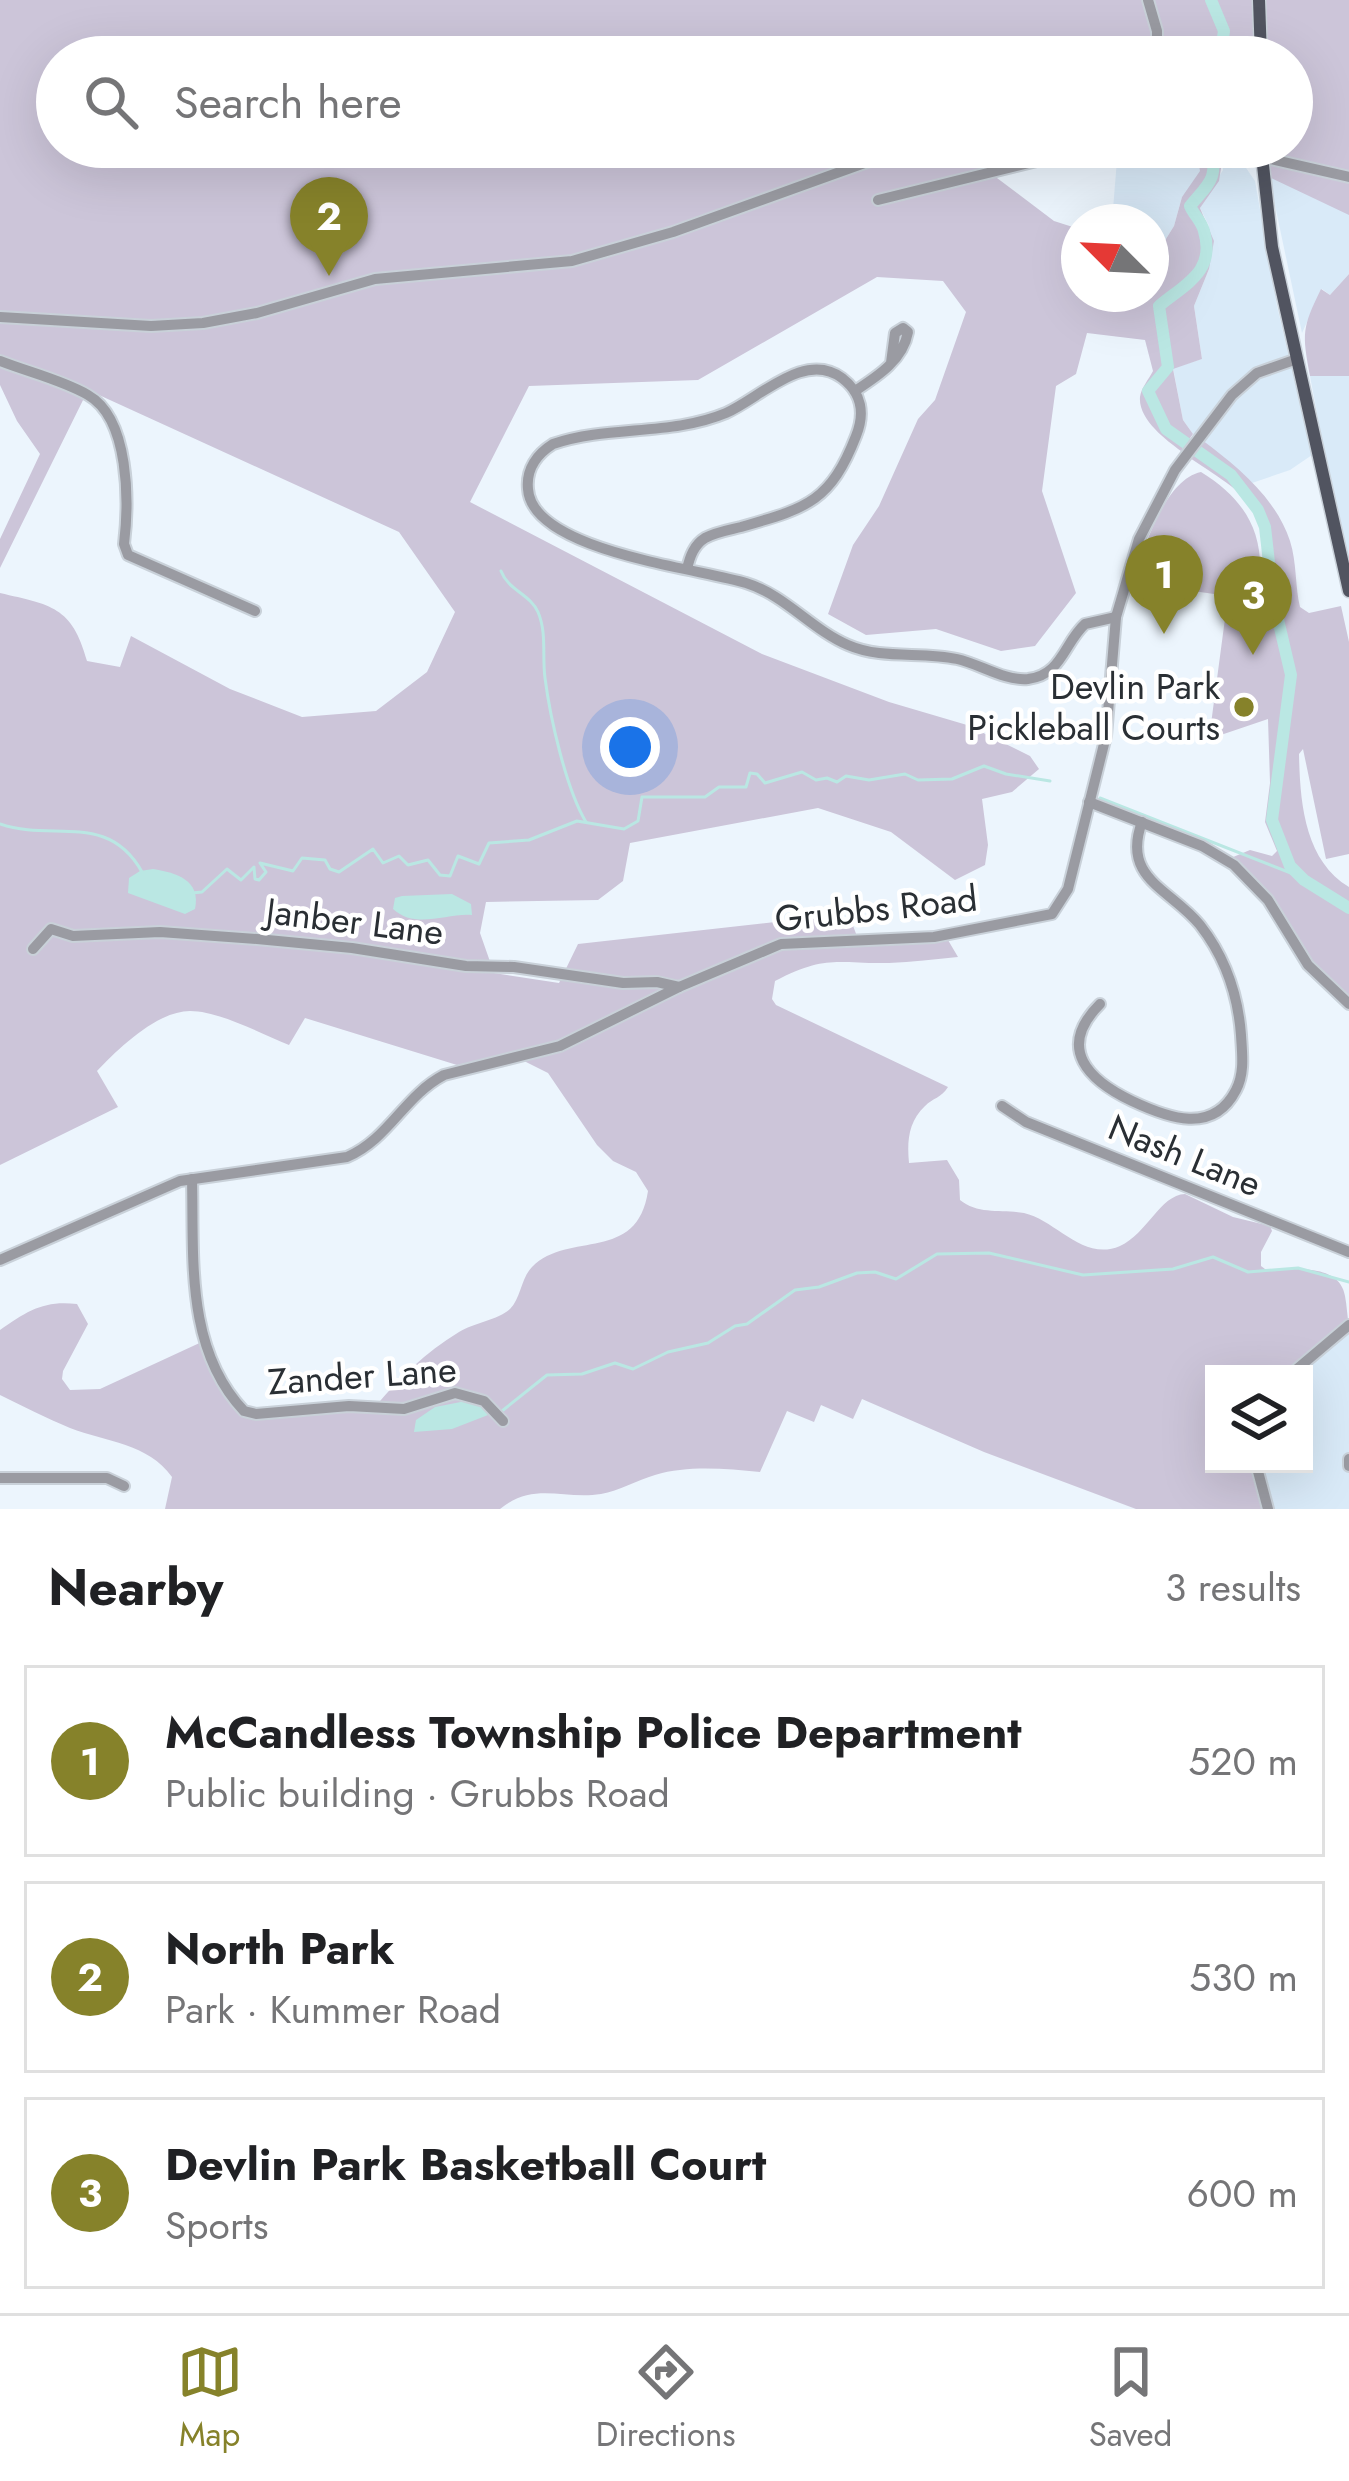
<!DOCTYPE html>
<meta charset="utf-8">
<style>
body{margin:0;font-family:Jost,sans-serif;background:#f6f6f6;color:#202124}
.controls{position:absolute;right:36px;bottom:36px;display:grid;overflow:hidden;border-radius:0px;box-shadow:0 12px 48px #0002}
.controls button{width:108px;height:108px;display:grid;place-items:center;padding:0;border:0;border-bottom:3px solid #e0e0e0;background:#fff;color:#202124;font:60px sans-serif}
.compass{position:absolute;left:1061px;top:204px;width:108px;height:108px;border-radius:50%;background:#fff;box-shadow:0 12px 48px #0002;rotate:294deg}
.you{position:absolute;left:630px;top:747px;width:42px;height:42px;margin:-30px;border:9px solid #fff;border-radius:50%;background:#1a73e8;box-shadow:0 0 0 18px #1a73e833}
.badge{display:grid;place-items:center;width:78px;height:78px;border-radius:50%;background:#86822a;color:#fff;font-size:39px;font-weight:700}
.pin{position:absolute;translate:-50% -99px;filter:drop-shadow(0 3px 6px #0008)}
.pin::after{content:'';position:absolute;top:63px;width:42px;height:36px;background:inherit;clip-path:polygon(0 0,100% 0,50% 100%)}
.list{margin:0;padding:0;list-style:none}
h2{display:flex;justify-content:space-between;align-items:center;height:156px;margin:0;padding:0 48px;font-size:51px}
h2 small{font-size:39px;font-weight:400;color:#757577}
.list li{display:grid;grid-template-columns:78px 1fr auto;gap:36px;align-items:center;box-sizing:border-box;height:192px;margin:0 24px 24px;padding:0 24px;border:3px solid #e0e0e0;border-radius:0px}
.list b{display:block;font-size:45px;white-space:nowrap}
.list p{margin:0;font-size:39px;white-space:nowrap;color:#757577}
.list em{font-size:39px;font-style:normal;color:#757577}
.icon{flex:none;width:66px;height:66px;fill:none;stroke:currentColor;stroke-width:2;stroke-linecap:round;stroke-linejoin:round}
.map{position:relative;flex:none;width:1349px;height:1509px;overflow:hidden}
.search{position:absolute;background:#fff;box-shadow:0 12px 48px #0002;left:36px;right:36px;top:36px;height:132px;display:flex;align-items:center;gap:30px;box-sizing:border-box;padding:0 42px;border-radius:66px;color:#757577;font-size:45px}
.sheet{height:804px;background:#fff}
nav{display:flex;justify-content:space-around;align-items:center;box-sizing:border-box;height:168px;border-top:3px solid #e0e0e0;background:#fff;font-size:33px;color:#757577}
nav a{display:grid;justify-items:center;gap:6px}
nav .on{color:#86822a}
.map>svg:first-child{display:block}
.built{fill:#d9eaf8}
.green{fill:#ccc5d9}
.water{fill:#bae7e3}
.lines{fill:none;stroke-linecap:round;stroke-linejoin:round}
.stream{stroke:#bae7e3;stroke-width:3}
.river{stroke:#bae7e3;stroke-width:12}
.minor-casing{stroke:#c9d1d9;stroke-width:14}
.major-casing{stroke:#c9d1d9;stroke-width:15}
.minor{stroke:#9a9ba2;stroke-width:10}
.major{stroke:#515460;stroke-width:12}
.poi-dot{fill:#86822a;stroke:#fff;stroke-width:4.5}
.labels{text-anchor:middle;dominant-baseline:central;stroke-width:9;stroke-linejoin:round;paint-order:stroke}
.poi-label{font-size:36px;fill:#2a2f34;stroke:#fff;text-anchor:end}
.street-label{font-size:36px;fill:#2a2f34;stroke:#fff}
</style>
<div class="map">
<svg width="1349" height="1509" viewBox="0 0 1349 1509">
<rect width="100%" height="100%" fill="#ecf5fd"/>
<!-- built -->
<g class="built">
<path d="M1118,147L1196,149L1201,171L1198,180L1182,197L1174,226L1151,263V222H1112Z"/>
<path d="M1223,156L1242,162L1255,181L1277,306L1312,455L1290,470L1252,483L1193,434L1183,420L1173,368L1202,359L1194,306L1209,269V226L1200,208L1223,170Z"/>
<path d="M1269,177L1349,184V274L1330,295L1322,289L1302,333Z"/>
<path d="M1310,376H1349V558L1332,493Z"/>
<path d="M1349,1332V1509H1274L1261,1464H1304V1374H1298Z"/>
</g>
<!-- green -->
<g class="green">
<path d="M0,0H1349V215L1269,177L1264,147H1292V57H57V147H1074L989,172L1054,221L1079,229V294H1151V263L1174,226L1182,197L1200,171L1196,149L1223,156L1219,181L1200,208L1214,241L1209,269L1194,306L1202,359L1173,369L1183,420L1193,434L1181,451C1166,440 1138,419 1140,397C1141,388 1149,379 1153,371L1145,340L1087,333L1076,374L1056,386L1042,491L1076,593L1035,646L1001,651L936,629L866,635L828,614L853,545L879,506L918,419L935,400L966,312L943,281L877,277L698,380L529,386L470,502L762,654L889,702L967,725L1030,756L1039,769L1012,792L982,799L988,845L985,865L955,880L891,832L818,808L630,843L623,881L598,900L486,902L480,933L494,973L559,983L578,944L829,916L852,923L858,939L945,935L958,957C935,959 912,962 889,963C836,964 827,954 775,981L772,999L776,1005L948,1087C941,1098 933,1098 925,1106C908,1122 907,1142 909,1163L947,1160L959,1180L960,1200C978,1215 1002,1209 1024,1213C1056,1220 1083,1262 1120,1246C1147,1234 1160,1195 1185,1194L1233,1217L1270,1226L1272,1231L1261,1252V1266L1265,1269C1290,1271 1339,1261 1345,1296C1347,1306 1347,1316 1349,1325L1291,1374H1214V1464H1256L1268,1509H1136L984,1452L862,1399L853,1419L821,1405L814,1422L787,1411L760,1472C726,1469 689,1465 655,1475C637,1480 619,1491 601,1494C563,1500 534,1481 500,1509H165L172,1477C148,1443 106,1442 70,1428C46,1418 23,1406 0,1395V1330C27,1311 44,1300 77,1304L88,1324L63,1371L62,1379L70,1390L100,1389L206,1340L214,1362L248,1413L375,1407C400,1377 425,1353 459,1332C473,1323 498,1320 510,1309C521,1298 521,1278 532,1267C569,1230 637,1264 648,1191L636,1172L613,1161L597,1145L548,1073L510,1054L457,1065L305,1018L289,1045C262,1034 219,1011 190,1011C157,1011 118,1049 97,1071L118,1107L0,1165V593C51,605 72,606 87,661L120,667L131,636L230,689L302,717L376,711L427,672L455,612L399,532L88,390L0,568V539L40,454L17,421L0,385Z"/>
<path d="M1349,274V376H1310C1302,333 1302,328 1321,289L1330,295Z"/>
<path d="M1202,440C1237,466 1276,498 1290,541C1297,563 1295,588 1300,607L1309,613L1341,606L1349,642V854L1326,859L1303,749L1299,754C1300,801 1304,860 1349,887V1004L1321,979L1268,900L1226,860L1250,850L1272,856L1277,851L1265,822L1270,783L1268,719L1209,739L1228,596L1172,588L1146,543C1156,519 1173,478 1201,472C1241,497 1263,527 1260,577L1266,580C1268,503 1249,498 1190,458Z"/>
</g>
<!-- water -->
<g class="water">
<path d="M153,869C177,873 201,880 195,909L185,914L128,893L129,878L140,871Z"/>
<path d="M452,894L471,904L472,915C446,913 416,930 393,909L395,898L402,896Z"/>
<path d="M471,1400L482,1405L488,1415L452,1429L414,1432L416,1420L435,1407Z"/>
</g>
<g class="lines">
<!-- stream -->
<g class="stream">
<path d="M501,571C508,590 530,594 538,612C547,633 542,656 545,678C550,717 566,789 586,822"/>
<path d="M1100,798L1301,877"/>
<path d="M0,824C53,842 108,811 142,872"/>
<path d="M192,893L202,892L227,869L241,880L254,867L255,879L259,880L266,872L260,863L293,871L302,858L325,860L330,869L339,872L373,849L383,863L399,856L408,865L428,860L440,875L450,876L458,856L479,864L489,843L529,840L577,821L624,829L638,821L642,797H705L719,787H746L750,773L757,774L765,783L802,772L816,780L827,778L837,782L846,776L869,780L905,774L918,780L952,779L984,766L1006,774L1050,781"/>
<path d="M502,1411L547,1375L582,1374L615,1363L633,1369L668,1352L708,1343L735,1326L747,1324L795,1290L819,1287L857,1273L875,1272L896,1279L937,1254L989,1253L1083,1275L1173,1269L1213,1257L1248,1272L1298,1268L1349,1282"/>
</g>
<!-- river -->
<g class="river">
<path d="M1211,0L1224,31L1220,57"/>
<path d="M1213,147C1216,181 1211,181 1190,206C1194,215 1202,222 1204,231C1216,272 1185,284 1159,306L1168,367L1148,391L1166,429L1231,475L1258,510L1265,527L1273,598L1291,675L1272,820L1290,866L1304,880L1349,908"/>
</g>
<!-- minor casing -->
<g class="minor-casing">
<g id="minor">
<path d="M1148,0L1157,31V57"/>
<path d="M1218,147L1349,177"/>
<path d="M878,200L1094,147"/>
<path d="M0,317L151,326L203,323L257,313L375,279L572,261L673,232L909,147"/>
<path d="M0,361C28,372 62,380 88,395C130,419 129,503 124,544L128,555L255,611"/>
<path d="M855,391C878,376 903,360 908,332L903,328L895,333L891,363"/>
<path d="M687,569C690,556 694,545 705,538C716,532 729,530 741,527C806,508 830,503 856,436C865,414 862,393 842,378C805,350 760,398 726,413C671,436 609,425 553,444C537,454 526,469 528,489C532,551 697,568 746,583C785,595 811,629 848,645C882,660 922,651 957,659C980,664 1004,681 1028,679C1062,675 1064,643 1085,624L1116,617"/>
<path d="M1089,802L1202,846L1234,865L1268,900L1308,965L1349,1004"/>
<path d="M33,949L51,929L73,936L160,932L257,939L352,948L466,966L514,967L623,983L657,982L679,987"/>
<path d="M1100,1004C1055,1049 1090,1081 1132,1101C1168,1118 1213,1135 1236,1090C1245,1073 1242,1053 1241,1035C1238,995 1225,957 1200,925C1171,889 1121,879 1142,822"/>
<path d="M1002,1106L1026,1122L1349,1252"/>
<path d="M192,1179C194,1257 185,1349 244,1411L256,1414L349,1406L404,1409L455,1393L484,1401L503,1421"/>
<path d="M0,1260L180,1181L347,1157C389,1139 404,1096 444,1075L560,1046L679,987L781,944L934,937L1052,914L1068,889L1106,736L1116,617L1139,539L1175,470L1232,395L1257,373L1297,359"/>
<path d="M1291,1374L1349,1325"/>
<path d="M1349,1459V1466"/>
<path d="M1256,1464L1268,1509"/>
<path d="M0,1478H107L124,1486"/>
</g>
</g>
<!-- major casing -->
<g class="major-casing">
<g id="major">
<path d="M1259,0L1261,57"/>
<path d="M1261,147L1272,247L1349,591"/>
</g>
</g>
<!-- minor -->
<use href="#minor" class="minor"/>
<!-- major -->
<use href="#major" class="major"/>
</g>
<!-- markers -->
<circle class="poi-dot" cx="1244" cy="707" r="12"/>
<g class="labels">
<!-- poi labels -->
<g class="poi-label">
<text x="1220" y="686">Devlin Park<tspan x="1220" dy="41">Pickleball Courts</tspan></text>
</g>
<!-- street labels -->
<g class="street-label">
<text transform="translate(876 908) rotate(-6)">Grubbs Road</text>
<text transform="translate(355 921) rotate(7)">Janber Lane</text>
<text transform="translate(1185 1155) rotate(22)">Nash Lane</text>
<text transform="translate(362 1375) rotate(-4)">Zander Lane</text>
</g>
</g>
</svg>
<div class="controls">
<button><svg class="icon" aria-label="layers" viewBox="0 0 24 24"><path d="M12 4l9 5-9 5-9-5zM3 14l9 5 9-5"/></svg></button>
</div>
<svg class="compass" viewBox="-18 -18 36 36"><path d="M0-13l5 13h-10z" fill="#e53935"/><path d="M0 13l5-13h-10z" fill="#757577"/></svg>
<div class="you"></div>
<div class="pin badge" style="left:1164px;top:634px">1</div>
<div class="pin badge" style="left:329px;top:276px">2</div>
<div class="pin badge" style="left:1253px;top:655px">3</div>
<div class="search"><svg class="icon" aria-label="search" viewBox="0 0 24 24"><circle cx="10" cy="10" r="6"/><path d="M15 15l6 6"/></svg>Search here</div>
</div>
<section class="sheet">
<h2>Nearby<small>3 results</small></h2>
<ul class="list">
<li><span class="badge">1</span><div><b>McCandless Township Police Department</b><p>Public building · Grubbs Road</p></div><em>520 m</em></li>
<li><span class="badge">2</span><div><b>North Park</b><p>Park · Kummer Road</p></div><em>530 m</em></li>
<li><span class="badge">3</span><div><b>Devlin Park Basketball Court</b><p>Sports</p></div><em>600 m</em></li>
</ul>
</section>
<nav>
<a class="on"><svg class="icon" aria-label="map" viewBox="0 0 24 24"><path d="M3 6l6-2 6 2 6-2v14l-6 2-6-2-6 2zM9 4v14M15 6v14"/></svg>Map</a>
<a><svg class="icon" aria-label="directions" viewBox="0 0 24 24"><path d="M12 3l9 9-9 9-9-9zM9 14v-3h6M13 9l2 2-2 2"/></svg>Directions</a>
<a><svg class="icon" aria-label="saved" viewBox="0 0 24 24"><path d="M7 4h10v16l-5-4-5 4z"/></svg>Saved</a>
</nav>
